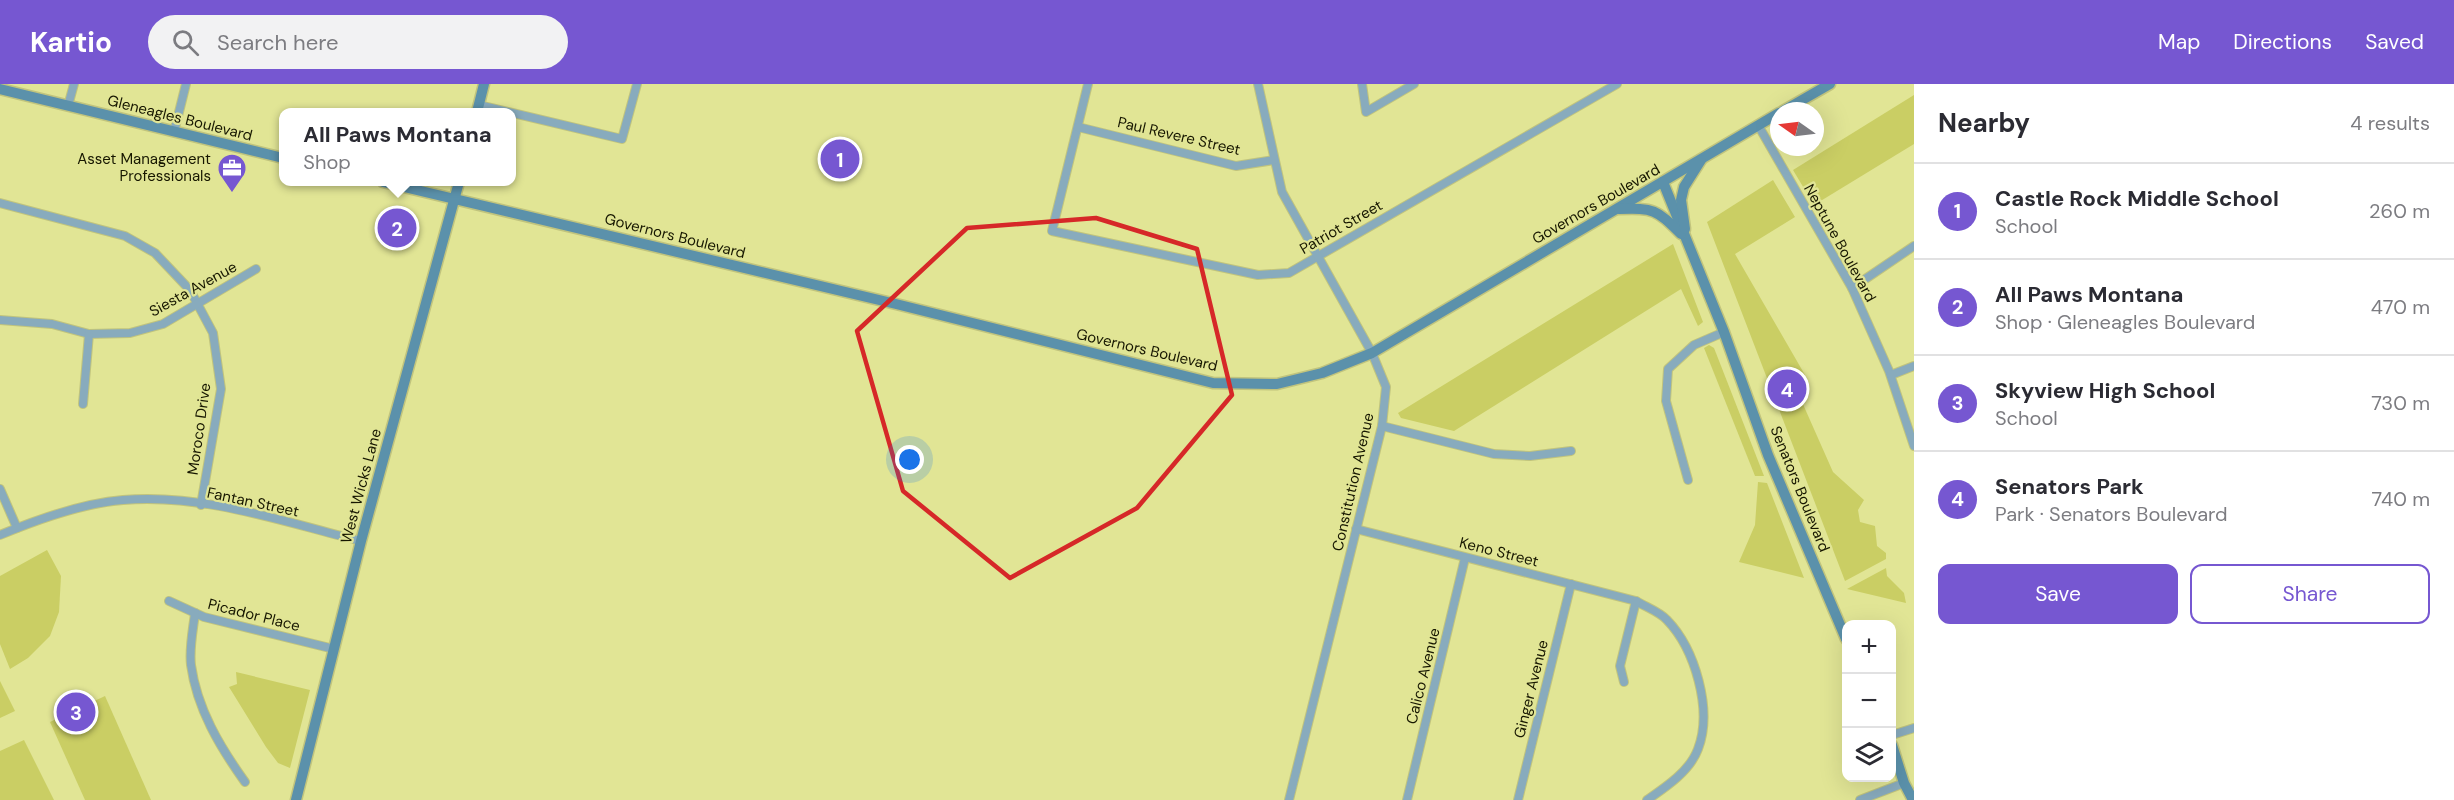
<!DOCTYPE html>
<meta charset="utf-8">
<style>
body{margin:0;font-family:"DM Sans",sans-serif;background:#f2f2f3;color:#2b2b33}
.controls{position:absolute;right:18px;bottom:18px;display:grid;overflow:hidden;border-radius:12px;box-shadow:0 6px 24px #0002}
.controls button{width:54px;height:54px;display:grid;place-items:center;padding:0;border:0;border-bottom:2px solid #e1e1e2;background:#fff;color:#2b2b33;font:30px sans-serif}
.compass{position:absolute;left:1770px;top:18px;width:54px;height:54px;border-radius:50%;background:#fff;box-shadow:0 6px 24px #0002;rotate:284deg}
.you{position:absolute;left:910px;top:376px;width:21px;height:21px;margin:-15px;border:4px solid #fff;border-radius:50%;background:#1a73e8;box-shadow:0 0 0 9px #1a73e833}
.badge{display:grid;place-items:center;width:39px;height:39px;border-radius:50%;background:#7657d1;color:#fff;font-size:20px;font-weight:700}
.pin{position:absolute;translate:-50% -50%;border:3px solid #fff;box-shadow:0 2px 6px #0006}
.popup{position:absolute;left:279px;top:24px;width:237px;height:78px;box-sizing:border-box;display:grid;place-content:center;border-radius:12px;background:#fff;filter:drop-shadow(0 2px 4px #0005);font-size:20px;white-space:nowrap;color:#7c7c81}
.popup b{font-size:22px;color:#2b2b33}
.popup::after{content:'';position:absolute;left:50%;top:100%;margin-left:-12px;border:12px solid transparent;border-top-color:#fff}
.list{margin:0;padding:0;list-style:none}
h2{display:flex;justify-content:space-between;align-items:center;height:78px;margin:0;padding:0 24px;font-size:26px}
h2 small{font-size:20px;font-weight:400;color:#7c7c81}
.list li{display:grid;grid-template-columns:39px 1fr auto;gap:18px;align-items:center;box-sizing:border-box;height:96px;padding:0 24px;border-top:2px solid #e1e1e2}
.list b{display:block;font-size:22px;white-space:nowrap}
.list p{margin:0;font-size:20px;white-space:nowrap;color:#7c7c81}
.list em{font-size:20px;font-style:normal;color:#7c7c81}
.actions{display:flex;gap:12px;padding:18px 24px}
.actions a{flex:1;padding:14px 0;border:2px solid #7657d1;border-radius:12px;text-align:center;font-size:21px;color:#7657d1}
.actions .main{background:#7657d1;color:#fff}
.icon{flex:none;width:33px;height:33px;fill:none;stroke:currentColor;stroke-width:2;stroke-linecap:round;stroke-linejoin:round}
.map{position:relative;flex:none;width:1914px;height:716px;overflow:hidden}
header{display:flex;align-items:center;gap:36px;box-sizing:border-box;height:84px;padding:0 30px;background:#7657d1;color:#fff}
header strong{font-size:28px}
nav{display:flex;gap:33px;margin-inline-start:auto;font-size:21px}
.search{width:420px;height:54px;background:#f2f2f3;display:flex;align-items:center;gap:15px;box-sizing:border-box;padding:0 21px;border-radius:33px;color:#7c7c81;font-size:22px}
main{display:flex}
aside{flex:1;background:#fff}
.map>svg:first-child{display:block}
.green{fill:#cace64}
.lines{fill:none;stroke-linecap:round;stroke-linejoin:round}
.street-casing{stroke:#c1c47d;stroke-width:10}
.secondary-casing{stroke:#c1c47d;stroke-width:13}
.street{stroke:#88abbd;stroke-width:8}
.secondary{stroke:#5b91ab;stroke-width:10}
.marked{fill:none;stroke:#d62828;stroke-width:4.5;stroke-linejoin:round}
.labels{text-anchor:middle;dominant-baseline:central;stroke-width:4.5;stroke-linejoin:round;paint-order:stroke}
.street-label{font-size:15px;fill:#171700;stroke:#e1e595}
.poi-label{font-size:15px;fill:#171700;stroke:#e1e595;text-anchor:end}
</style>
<header>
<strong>Kartio</strong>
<div class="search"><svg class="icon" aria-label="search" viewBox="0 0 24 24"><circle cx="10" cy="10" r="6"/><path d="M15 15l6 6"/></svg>Search here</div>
<nav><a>Map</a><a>Directions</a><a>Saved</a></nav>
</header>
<main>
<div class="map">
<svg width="1914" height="716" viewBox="0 0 1914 716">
<rect width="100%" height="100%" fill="#e1e595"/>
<!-- green -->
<g class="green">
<path d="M1914,11V60L1814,121L1793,86Z"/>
<path d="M1773,96L1795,133L1735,170L1805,291L1802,318L1833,388L1864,416L1858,426L1860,438L1875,442L1877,462L1886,469V475L1845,497L1707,138Z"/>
<path d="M1673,160L1703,238L1698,242L1681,205L1454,347L1401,334L1398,329Z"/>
<path d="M1709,261L1714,264L1764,392H1755L1704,264Z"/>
<path d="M1758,398L1767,399L1804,494L1739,478L1755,441Z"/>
<path d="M47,466L61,492L59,528L50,552L28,574L10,585L0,560V492Z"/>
<path d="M1886,484L1887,492L1904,509L1906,519L1847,505Z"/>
<path d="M236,588L310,606L290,684L278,679L266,663L229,603L237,600Z"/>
<path d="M0,597L15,627L0,634Z"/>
<path d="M105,612L151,716H85L50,638Z"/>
<path d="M24,656L54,716H0V667Z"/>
</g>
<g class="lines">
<!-- street casing -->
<g class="street-casing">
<g id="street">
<path d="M1088,0L1052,147L1258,191L1289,189L1617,0"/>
<path d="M1258,0L1282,108L1372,269L1386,303L1382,342L1289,716"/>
<path d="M1362,0L1366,28L1414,0"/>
<path d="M479,21L622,55L637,0"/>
<path d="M68,22L74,0"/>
<path d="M1758,41L1852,204L1889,287L1914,362"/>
<path d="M1078,43L1236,82L1274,76"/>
<path d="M174,48L186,0"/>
<path d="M0,119L125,152L155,169L190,206L213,249L221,305L201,421"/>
<path d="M1852,204L1914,162"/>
<path d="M0,236L52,240L89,250L130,249L163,240L256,185"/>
<path d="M1891,291L1914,282"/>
<path d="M83,320L89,250"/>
<path d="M1382,342L1494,370L1530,372L1571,367"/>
<path d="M1688,396L1666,317L1668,285L1694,261L1724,248"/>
<path d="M0,405L17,444"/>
<path d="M1356,445L1636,517C1646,523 1660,528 1667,536C1695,565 1713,626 1698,665C1690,687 1666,703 1647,716"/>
<path d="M0,451C36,436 84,419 123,416C203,409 284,438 361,457"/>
<path d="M169,517L204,533L334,565"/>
<path d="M195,529C193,546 189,564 191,581C197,625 220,663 245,698"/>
<path d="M1624,598L1620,582L1636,517"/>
<path d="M1892,651L1914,644"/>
<path d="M1407,716L1465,474"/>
<path d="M1518,716L1571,500"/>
<path d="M1860,716L1904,699"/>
</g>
</g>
<!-- secondary casing -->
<g class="secondary-casing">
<g id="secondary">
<path d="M0,5L283,74"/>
<path d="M1783,27L1830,0"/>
<path d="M477,28L484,0"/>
<path d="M383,98L896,220L1213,299L1277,300L1322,289L1372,269L1779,29"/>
<path d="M1663,98L1724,248L1768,371L1846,555"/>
<path d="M1619,125C1654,124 1656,125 1681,150"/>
<path d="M1685,145L1681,116L1684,103L1701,76"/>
<path d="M1892,661L1904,699L1913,716"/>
<path d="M296,716L361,457L459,98"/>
</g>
</g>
<!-- street -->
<use href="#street" class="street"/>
<!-- secondary -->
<use href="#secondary" class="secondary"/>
</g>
<!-- marked area -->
<path class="marked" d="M1096,134L1197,165L1232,311L1137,424L1010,494L903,407L857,247L967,144Z"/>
<!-- icons -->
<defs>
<g id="office-pin" transform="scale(1.5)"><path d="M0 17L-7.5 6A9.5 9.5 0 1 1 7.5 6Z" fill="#7657d1" stroke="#e1e595"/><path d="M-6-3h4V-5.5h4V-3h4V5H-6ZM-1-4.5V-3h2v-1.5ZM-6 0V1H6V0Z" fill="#fff"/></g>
</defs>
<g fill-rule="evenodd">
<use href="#office-pin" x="232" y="84"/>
</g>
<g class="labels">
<!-- street labels -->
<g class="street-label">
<text transform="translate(180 34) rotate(14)">Gleneagles Boulevard</text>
<text transform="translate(1179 52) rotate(13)">Paul Revere Street</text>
<text transform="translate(1596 120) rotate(-30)">Governors Boulevard</text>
<text transform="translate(1341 143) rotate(-30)">Patriot Street</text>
<text transform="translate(675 152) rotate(14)">Governors Boulevard</text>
<text transform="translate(1840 159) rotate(61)">Neptune Boulevard</text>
<text transform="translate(193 205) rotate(-29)">Siesta Avenue</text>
<text transform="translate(1147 266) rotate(13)">Governors Boulevard</text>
<text transform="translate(199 345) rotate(-82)">Moroco Drive</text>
<text transform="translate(1353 398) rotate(-77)">Constitution Avenue</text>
<text transform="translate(361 402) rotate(-75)">West Wicks Lane</text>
<text transform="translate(1800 405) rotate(68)">Senators Boulevard</text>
<text transform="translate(253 418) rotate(12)">Fantan Street</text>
<text transform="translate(1499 468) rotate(14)">Keno Street</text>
<text transform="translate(254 531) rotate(14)">Picador Place</text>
<text transform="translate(1423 592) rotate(-76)">Calico Avenue</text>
<text transform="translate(1531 605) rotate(-76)">Ginger Avenue</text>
</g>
<!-- poi labels -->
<g class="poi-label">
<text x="211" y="75">Asset Management<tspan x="211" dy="17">Professionals</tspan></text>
</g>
</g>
</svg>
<div class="controls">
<button>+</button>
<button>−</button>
<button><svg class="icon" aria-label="layers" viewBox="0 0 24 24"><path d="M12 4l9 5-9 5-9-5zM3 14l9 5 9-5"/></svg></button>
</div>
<svg class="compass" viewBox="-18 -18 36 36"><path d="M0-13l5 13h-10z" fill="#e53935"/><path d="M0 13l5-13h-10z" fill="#7c7c81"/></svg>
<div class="you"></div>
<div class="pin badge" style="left:840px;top:75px">1</div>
<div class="pin badge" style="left:397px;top:144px">2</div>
<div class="popup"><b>All Paws Montana</b>Shop</div>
<div class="pin badge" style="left:76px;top:628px">3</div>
<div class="pin badge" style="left:1787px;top:305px">4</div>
</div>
<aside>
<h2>Nearby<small>4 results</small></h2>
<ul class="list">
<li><span class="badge">1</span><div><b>Castle Rock Middle School</b><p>School</p></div><em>260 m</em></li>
<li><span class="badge">2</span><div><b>All Paws Montana</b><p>Shop · Gleneagles Boulevard</p></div><em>470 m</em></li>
<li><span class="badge">3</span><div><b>Skyview High School</b><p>School</p></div><em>730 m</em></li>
<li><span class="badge">4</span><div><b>Senators Park</b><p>Park · Senators Boulevard</p></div><em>740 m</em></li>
</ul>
<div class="actions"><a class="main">Save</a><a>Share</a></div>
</aside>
</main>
